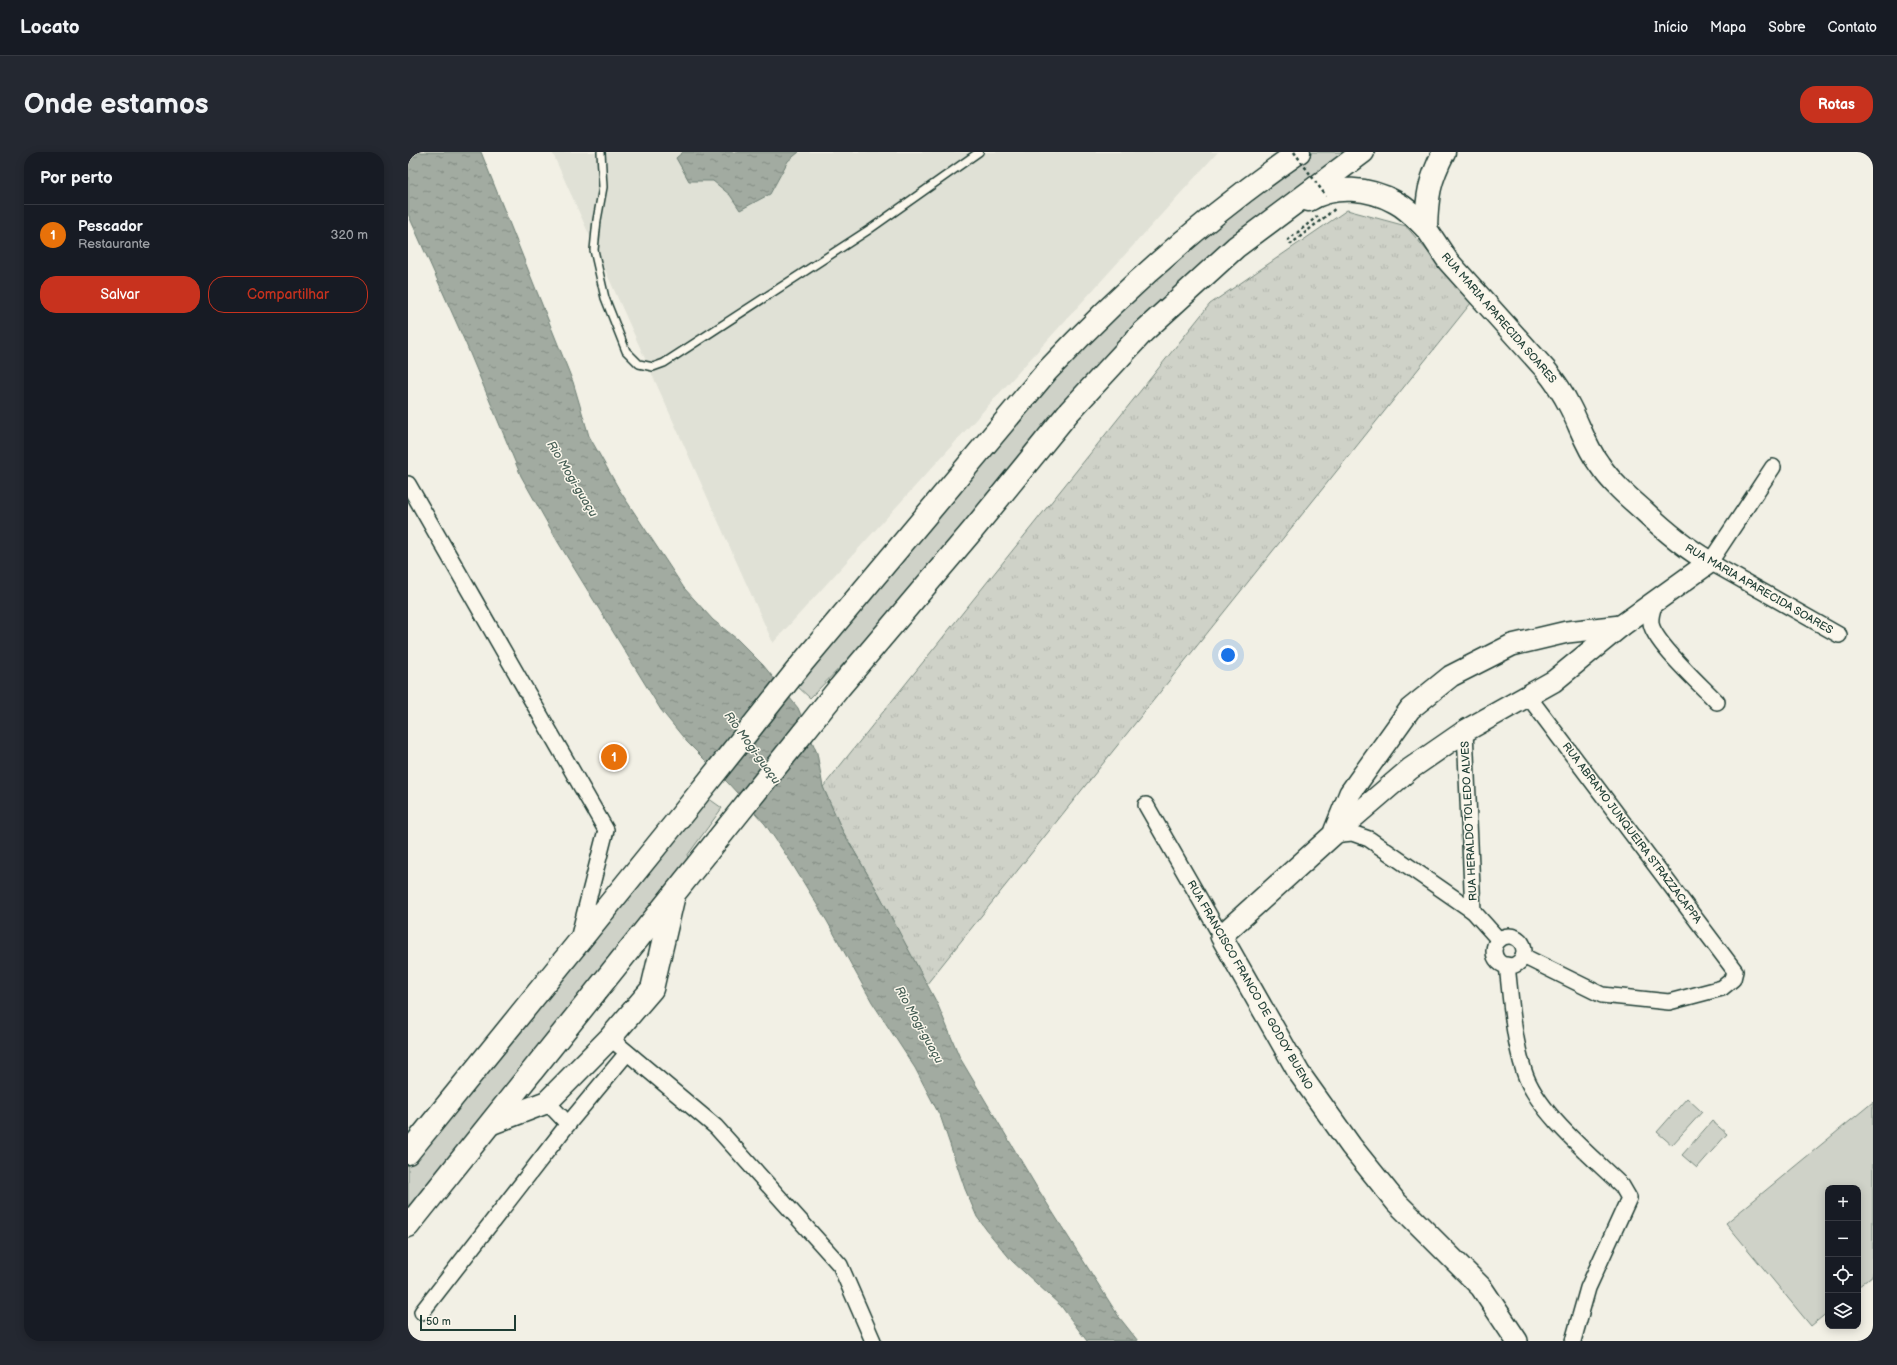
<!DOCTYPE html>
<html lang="pt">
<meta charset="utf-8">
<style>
body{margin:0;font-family:"Balsamiq Sans",sans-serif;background:#242831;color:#f1f3f6}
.controls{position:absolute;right:12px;bottom:12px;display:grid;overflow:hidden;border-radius:8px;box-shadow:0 2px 10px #0003}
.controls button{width:36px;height:36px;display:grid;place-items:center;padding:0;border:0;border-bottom:1px solid #363941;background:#171b24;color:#f1f3f6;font:20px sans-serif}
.scale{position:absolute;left:12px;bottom:10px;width:96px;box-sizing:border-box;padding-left:4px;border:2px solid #1f3d34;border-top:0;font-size:11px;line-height:14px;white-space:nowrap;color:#1f3d34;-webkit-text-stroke:3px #fbf7ec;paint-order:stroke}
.you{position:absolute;left:820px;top:503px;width:14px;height:14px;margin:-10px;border:3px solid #fff;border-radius:50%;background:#1a73e8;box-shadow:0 0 0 6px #1a73e833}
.badge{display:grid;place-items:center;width:26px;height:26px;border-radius:50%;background:#c8321e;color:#fff;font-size:13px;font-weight:700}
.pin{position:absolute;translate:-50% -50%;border:2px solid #fff;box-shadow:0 1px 4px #0006}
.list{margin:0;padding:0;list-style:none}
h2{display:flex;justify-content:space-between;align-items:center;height:52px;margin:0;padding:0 16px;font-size:17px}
h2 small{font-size:13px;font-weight:400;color:#9ea1a6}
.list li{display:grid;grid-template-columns:26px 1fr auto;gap:12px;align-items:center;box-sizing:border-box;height:60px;padding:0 16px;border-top:1px solid #363941}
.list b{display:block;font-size:15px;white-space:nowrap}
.list p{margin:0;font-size:13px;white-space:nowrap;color:#9ea1a6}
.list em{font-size:13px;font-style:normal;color:#9ea1a6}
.actions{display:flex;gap:8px;padding:12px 16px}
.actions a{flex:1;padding:9px 0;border:1px solid #c8321e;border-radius:16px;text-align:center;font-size:14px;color:#c8321e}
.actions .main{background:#c8321e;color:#fff}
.icon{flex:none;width:22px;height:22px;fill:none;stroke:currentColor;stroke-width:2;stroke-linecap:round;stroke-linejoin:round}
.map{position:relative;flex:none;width:1465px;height:1189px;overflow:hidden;border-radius:16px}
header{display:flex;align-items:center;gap:24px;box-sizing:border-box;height:56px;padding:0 20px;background:#171b24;border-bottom:1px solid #363941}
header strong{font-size:19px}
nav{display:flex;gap:22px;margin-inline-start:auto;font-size:14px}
.intro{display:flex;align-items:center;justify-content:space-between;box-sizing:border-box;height:96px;padding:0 24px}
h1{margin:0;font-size:28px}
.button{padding:10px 18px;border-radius:16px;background:#c8321e;color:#fff;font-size:14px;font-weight:700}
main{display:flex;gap:24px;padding:0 24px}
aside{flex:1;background:#171b24;border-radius:16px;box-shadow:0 2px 10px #0003}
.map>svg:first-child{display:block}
.built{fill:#e0e1d6}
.green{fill:#cfd2c8;stroke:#77887e}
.park{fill:url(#park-tufts);stroke:#77887e}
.water{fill:url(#water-ripples);stroke:#6e7f75}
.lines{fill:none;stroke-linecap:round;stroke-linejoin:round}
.lane-casing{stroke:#1f3d34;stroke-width:10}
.street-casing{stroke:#1f3d34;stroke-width:18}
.secondary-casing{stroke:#1f3d34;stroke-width:24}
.highway-casing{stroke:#1f3d34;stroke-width:25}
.path{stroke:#1f3d34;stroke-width:2.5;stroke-dasharray:3 3;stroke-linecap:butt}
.lane{stroke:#fbf7ec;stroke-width:7}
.street{stroke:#fbf7ec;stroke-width:15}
.secondary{stroke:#fbf7ec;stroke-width:21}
.highway{stroke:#fbf7ec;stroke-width:22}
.path-bridge{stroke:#1f3d34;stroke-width:2.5;stroke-dasharray:3 3;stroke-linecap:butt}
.labels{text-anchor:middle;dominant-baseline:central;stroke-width:3;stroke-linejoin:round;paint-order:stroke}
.street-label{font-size:11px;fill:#1f3d34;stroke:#fbf7ec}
.water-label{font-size:12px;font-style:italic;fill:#465e55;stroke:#fbf7ec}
</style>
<header>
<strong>Locato</strong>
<nav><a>Início</a><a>Mapa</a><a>Sobre</a><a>Contato</a></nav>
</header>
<div class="intro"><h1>Onde estamos</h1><a class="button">Rotas</a></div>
<main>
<aside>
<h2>Por perto<small></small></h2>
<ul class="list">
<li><span class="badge" style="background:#e8710a">1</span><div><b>Pescador</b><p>Restaurante</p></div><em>320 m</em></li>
</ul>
<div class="actions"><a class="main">Salvar</a><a>Compartilhar</a></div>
</aside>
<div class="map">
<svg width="1465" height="1189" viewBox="0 0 1465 1189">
<defs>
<pattern id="park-tufts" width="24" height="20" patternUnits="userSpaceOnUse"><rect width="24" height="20" fill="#cfd2c8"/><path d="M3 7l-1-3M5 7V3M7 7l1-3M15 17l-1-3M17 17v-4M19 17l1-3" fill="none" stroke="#b1b5ac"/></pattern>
<pattern id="water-ripples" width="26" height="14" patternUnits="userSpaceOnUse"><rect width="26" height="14" fill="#a2aba1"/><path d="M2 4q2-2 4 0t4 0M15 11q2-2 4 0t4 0" fill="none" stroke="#838c84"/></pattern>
</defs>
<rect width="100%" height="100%" fill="#f2f0e5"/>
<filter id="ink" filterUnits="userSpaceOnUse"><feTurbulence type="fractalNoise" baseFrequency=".025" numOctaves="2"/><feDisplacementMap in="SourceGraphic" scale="8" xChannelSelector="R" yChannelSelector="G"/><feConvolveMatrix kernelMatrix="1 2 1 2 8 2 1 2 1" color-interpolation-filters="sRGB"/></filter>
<g filter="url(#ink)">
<!-- built -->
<path class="built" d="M144,0H810L365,491Z"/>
<!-- green -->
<g class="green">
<path d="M904,0H941L835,79L453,494L402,546L389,534L621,249L709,156L871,23Z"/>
<path d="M297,644L314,656L279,704L284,708L0,1059V1012L45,958Z"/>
<path d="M1279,946L1294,960L1264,993L1249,980Z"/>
<path d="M1465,950V1123L1450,1135V1036H1420V1160L1403,1174L1318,1071Z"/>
<path d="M1304,969L1319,982L1289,1016L1274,1003Z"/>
</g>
<!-- park -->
<path class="park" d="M939,58L998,74L1063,151L518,833L471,742L434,678L415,635L802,152Z"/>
<!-- water -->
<g class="water">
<path d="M0,0H73L165,230L181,284L212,339L276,436L305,468L329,487L355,513L390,556L409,601L415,635L434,678L471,742L529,851L552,906L628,1034L711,1165L730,1189H679L653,1154L604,1109L580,1080L569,1065L557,1037L533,966L507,916L464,850L419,769L383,710L357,672L320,631L279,590L253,558L150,390L113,324L58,192L0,62Z"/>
<path d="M275,0H391L380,9L362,42L332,58L322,43L305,29H281L268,6Z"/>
</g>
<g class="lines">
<!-- lane casing -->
<g class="lane-casing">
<path id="lane" d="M193,0L195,35L189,68L186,98L197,146L218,199L231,212L245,215L256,211L462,77L571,0"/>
</g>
<!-- street casing -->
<g class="street-casing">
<g id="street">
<path d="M1365,315L1302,410L1431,483"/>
<path d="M0,332L198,678L170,787"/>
<path d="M1247,450C1245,456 1242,464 1243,471C1245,490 1294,534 1309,550"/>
<path d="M1057,579L1065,759"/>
<path d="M738,653L813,784"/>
<path d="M925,683L944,681L961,687L1065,759L1091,788"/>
<circle cx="1101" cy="799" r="15"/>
<path d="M1115,804L1194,843L1261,850L1314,836L1325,827L1327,819L1120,544"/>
<path d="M1099,813C1103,848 1105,885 1116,919C1128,959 1183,1004 1214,1034L1221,1046L1180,1136L1165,1189"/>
<path d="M202,886L308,975L432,1113L465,1189"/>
<path d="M139,950L160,972"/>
<path d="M14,1160L160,972L219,901"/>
</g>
</g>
<!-- secondary casing -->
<g class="secondary-casing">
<g id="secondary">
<path d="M1018,76L1040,109L1137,217C1147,229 1155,241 1162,255C1172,274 1178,295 1191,312C1203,330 1219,344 1235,358C1256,378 1277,396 1302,410L1213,474L1146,529L1057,579L1002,617L925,683L813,784L891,921L943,994L988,1050L1073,1135L1109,1189"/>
<path d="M927,678L942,641L1002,557L1043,524L1104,493L1159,480L1213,474"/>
</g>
</g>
<!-- highway casing -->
<g class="highway-casing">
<g id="highway">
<path d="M901,48C926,32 962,36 987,50C999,56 1008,66 1018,76"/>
<path d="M1018,76C1019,44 1021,29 1036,0"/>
<path d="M84,971L139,950L202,886L244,837L265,747"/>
<path d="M0,1001L280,655L396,509L639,219C716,137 799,64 891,0"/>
<path d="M0,1074L431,536L564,379L660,261L735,180L828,95L955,0"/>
</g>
</g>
<!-- path -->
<path class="path" d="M910,64L880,88L883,92L928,56"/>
<!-- lane -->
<use href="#lane" class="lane"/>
<!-- street -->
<use href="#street" class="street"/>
<!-- secondary -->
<use href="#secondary" class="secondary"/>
<!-- highway -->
<use href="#highway" class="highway"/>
<!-- path-bridge -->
<path class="path-bridge" d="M886,0L918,44"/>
</g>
</g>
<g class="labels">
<!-- street labels -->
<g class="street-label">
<text transform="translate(1091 166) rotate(49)">RUA MARIA APARECIDA SOARES</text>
<text transform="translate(1351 437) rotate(30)">RUA MARIA APARECIDA SOARES</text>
<text transform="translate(1061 669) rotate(-93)">RUA HERALDO TOLEDO ALVES</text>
<text transform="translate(1224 681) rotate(53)">RUA ABRAMO JUNQUEIRA STRAZZACAPPA</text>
<text transform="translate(842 833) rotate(60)">RUA FRANCISCO FRANCO DE GODOY BUENO</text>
</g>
<!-- water labels -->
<g class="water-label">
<text transform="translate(164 327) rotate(59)">Rio Mogi-guaçu</text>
<text transform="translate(344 596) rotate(54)">Rio Mogi-guaçu</text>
<text transform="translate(511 873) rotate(61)">Rio Mogi-guaçu</text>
</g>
</g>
</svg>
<div class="controls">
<button>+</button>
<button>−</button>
<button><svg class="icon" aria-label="locate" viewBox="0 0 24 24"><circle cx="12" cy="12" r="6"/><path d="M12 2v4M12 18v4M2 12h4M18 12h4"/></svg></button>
<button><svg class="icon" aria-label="layers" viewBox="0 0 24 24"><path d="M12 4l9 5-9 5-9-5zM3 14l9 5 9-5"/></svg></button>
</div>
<div class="scale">50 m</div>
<div class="you"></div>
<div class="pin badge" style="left:206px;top:605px;background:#e8710a">1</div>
</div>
</main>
